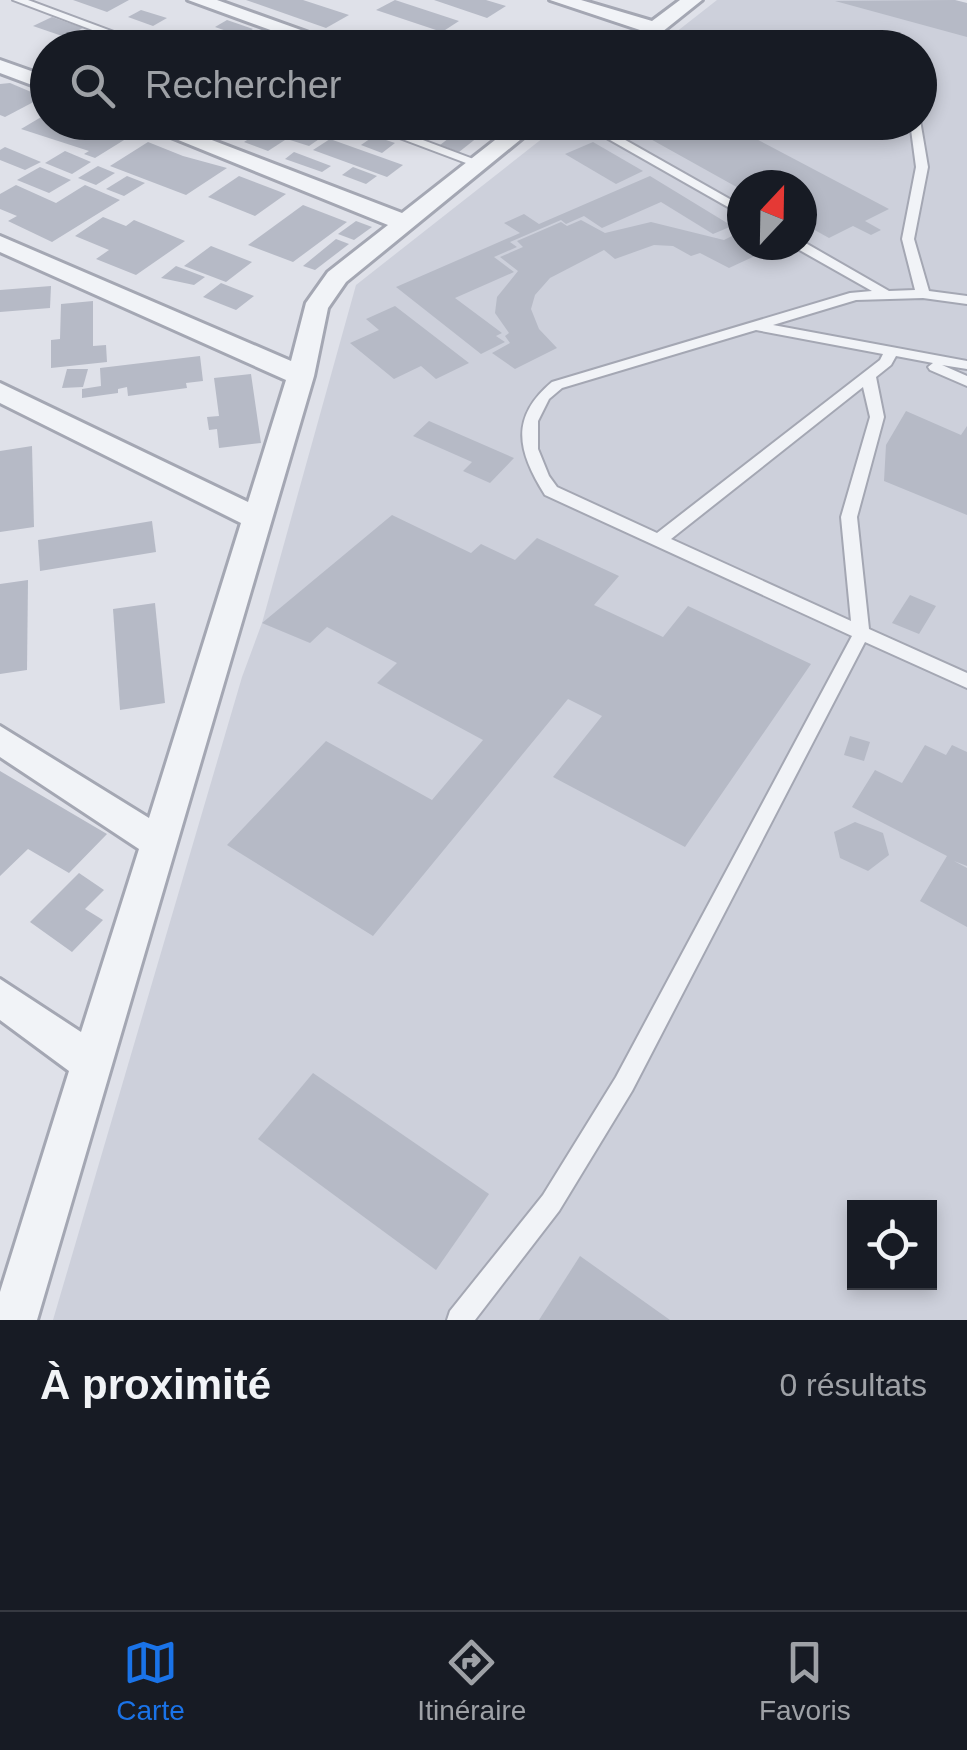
<!DOCTYPE html>
<html lang="fr">
<meta charset="utf-8">
<style>
body{margin:0;font-family:Helvetica,sans-serif;background:#242831;color:#f1f3f6}
.controls{position:absolute;right:30px;bottom:30px;display:grid;overflow:hidden;border-radius:0px;box-shadow:0 5px 15px #0003}
.controls button{width:90px;height:90px;display:grid;place-items:center;padding:0;border:0;border-bottom:2px solid #363941;background:#171b24;color:#f1f3f6;font:50px sans-serif}
.compass{position:absolute;left:727px;top:170px;width:90px;height:90px;border-radius:50%;background:#171b24;box-shadow:0 5px 15px #0003;rotate:22deg}
.list{margin:0;padding:0;list-style:none}
h2{display:flex;justify-content:space-between;align-items:center;height:130px;margin:0;padding:0 40px;font-size:42px}
h2 small{font-size:32px;font-weight:400;color:#9ea1a6}
.icon{flex:none;width:55px;height:55px;fill:none;stroke:currentColor;stroke-width:2;stroke-linecap:round;stroke-linejoin:round}
.map{position:relative;flex:none;width:967px;height:1320px;overflow:hidden}
.search{position:absolute;background:#171b24;box-shadow:0 5px 15px #0003;left:30px;right:30px;top:30px;height:110px;display:flex;align-items:center;gap:25px;box-sizing:border-box;padding:0 35px;border-radius:55px;color:#9ea1a6;font-size:38px}
.sheet{height:290px;background:#171b24}
nav{display:flex;justify-content:space-around;align-items:center;box-sizing:border-box;height:140px;border-top:2px solid #363941;background:#171b24;font-size:28px;color:#9ea1a6}
nav a{display:grid;justify-items:center;gap:5px}
nav .on{color:#1a73e8}
.map>svg:first-child{display:block}
.built{fill:#cdd0db;fill-rule:evenodd}
.building{fill:#b6bac6}
.lines{fill:none;stroke-linecap:round;stroke-linejoin:round}
.lane-casing{stroke:#a4a7b3;stroke-width:4}
.street-casing{stroke:#a4a7b3;stroke-width:6}
.lane{fill:#f1f3f7;fill-rule:evenodd}
.street{fill:#f1f3f7;fill-rule:evenodd}
</style>
<div class="map">
<svg width="967" height="1320" viewBox="0 0 967 1320">
<rect width="100%" height="100%" fill="#dfe1e9"/>
<!-- built -->
<path class="built" d="M717,0H953L967,4V1320H53L242,677L262,623L356,285L562,123L920,122V48L657,47ZM742,185H802V245H742ZM854,1208H930V1282H854Z"/>
<!-- building -->
<g class="building">
<path d="M73,0H129L107,12Z"/>
<path d="M246,0H303L349,15L326,28Z"/>
<path d="M395,0L459,21L442,32L376,10Z"/>
<path d="M434,0H486L506,6L487,18Z"/>
<path d="M955,0L967,3V37L835,1Z"/>
<path d="M141,10L167,18L153,26L128,17Z"/>
<path d="M52,17L83,28L65,37L33,26Z"/>
<path d="M227,20L253,29L241,36L215,27Z"/>
<path d="M204,35L240,47V48L185,46Z"/>
<path d="M10,83L43,97L5,117L0,115V84Z"/>
<path d="M48,113V122H111L137,132L95,158L84,154L89,151L21,129Z"/>
<path d="M316,122H344L309,146L290,140Z"/>
<path d="M388,122H416L438,130L425,140L392,129L396,126Z"/>
<path d="M470,122H497L459,152L440,145Z"/>
<path d="M620,122H724L889,209L865,221L881,230L871,235L853,226L829,238L802,223V185H742V190Z"/>
<path d="M261,131L285,140L268,151L244,142Z"/>
<path d="M374,136L395,143L382,153L361,145Z"/>
<path d="M330,139L403,165L387,177L313,150Z"/>
<path d="M148,142L183,156L227,168L186,195L110,166Z"/>
<path d="M593,142L643,171L616,184L565,154Z"/>
<path d="M5,147L41,162L25,170L0,160V150Z"/>
<path d="M65,151L91,162L72,174L45,163Z"/>
<path d="M294,152L331,166L322,172L285,159Z"/>
<path d="M98,166L115,173L96,185L78,178Z"/>
<path d="M40,167L71,180L49,193L17,180Z"/>
<path d="M353,167L377,176L366,184L342,175Z"/>
<path d="M127,176L145,183L124,196L106,189Z"/>
<path d="M239,176L286,194L255,216L208,197Z"/>
<path d="M650,176L732,226L713,234L661,202L602,228L584,216L566,224L561,220L510,242L517,247L494,257L514,272L455,298L502,333L496,336L505,342L481,354L396,287L520,233L504,223L524,214L539,224Z"/>
<path d="M16,185L56,203L85,185L120,200L52,242L8,221L17,216L0,209V194Z"/>
<path d="M303,205L347,222L293,262L248,245Z"/>
<path d="M103,217L126,226L134,220L185,241L136,275L96,259L109,250L75,236Z"/>
<path d="M581,220L605,233L651,222L724,240L742,231V245L770,249L729,268L700,253L691,256L673,246L654,245L615,259L604,250L550,278L535,295L531,309L539,329L557,348L515,369L492,353L510,343L505,336L509,333L495,313L497,297L518,271L500,257L523,247L517,241L561,222L567,226Z"/>
<path d="M356,221L372,227L354,240L338,234Z"/>
<path d="M336,239L349,244L315,270L303,266Z"/>
<path d="M211,246L252,262L226,282L184,266Z"/>
<path d="M176,266L205,277L194,285L161,278Z"/>
<path d="M221,283L254,296L236,310L203,297Z"/>
<path d="M51,286L50,308L0,312V290Z"/>
<path d="M93,301V346L106,345L107,362L51,368V340L60,339L61,304Z"/>
<path d="M395,306L469,363L436,379L421,366L394,379L350,343L379,330L366,319Z"/>
<path d="M200,356L203,381L186,383L187,388L128,396L127,387L118,389V393L82,398V389L101,386L100,368Z"/>
<path d="M67,369H88L83,387L62,388Z"/>
<path d="M251,374L261,443L219,448L217,429L209,430L207,417L219,416L214,378Z"/>
<path d="M906,411L961,435L967,426V515L884,481L886,445Z"/>
<path d="M429,421L514,458L490,483L463,471L472,462L413,436Z"/>
<path d="M32,446L34,527L0,532V451Z"/>
<path d="M392,515L471,553L481,544L515,560L537,538L619,576L594,605L663,637L688,606L811,664L685,847L553,777L602,716L568,699L373,936L227,845L326,741L432,800L483,740L377,683L397,663L327,627L310,643L262,623Z"/>
<path d="M152,521L156,552L40,571L38,540Z"/>
<path d="M28,580L27,670L0,674V584Z"/>
<path d="M910,595L936,606L919,634L892,623Z"/>
<path d="M155,603L165,703L120,710L113,609Z"/>
<path d="M850,736L870,742L864,761L844,755Z"/>
<path d="M925,745L946,755L952,745L967,752V866L954,861L967,868V927L920,901L947,856L852,807L875,770L902,783Z"/>
<path d="M0,771L107,834L69,873L28,849L0,876Z"/>
<path d="M855,822L883,833L889,855L868,871L840,858L834,832Z"/>
<path d="M79,873L104,890L85,909L103,920L72,952L30,922Z"/>
<path d="M313,1073L489,1194L436,1270L258,1139Z"/>
<path d="M580,1256L670,1320H539Z"/>
</g>
<g class="lines">
<!-- lane casing -->
<g class="lane-casing">
<g id="lane">
<path d="M13,0H28L157,48H140Z"/>
<path d="M888,36L893,39L895,48H884L883,39Z"/>
<path d="M920,120L928,167L914,239L929,291L967,296V304L923,298L856,300L773,325L967,361V369L942,365L967,376V386L930,370L928,367L933,363L896,356L891,365L876,377L884,417L857,517L869,629L967,673V688L865,642L632,1091L559,1211L475,1320H447L450,1311L543,1195L616,1077L852,636L545,495C518,452 509,418 552,382L850,293L872,291L796,248L795,245H802V241L889,291L915,290L902,239L916,167L910,122H920ZM756,330L883,354L880,360L657,533L557,487L549,476L538,449V421L549,399L562,388ZM863,387L870,417L841,517L851,621L671,539Z"/>
<path d="M357,122H375L484,163L474,166Z"/>
<path d="M589,124H597L742,206V215L589,128Z"/>
</g>
</g>
<!-- street casing -->
<g class="street-casing">
<g id="street">
<path d="M188,0H217L351,48H320Z"/>
<path d="M550,0H581L652,21L680,0H702L642,48H619L640,30Z"/>
<path d="M0,60L48,77V91L0,73Z"/>
<path d="M134,122H165L402,213L518,122H542L346,282L328,308L314,376L37,1320H0V1292L69,1071L0,1020V979L81,1032L139,849L0,757V726L149,818L241,523L0,403V383L248,502L286,380L0,252V236L291,361L306,303L328,272L388,225Z"/>
</g>
</g>
<!-- lane -->
<use href="#lane" class="lane"/>
<!-- street -->
<use href="#street" class="street"/>
</g>
</svg>
<div class="controls">
<button><svg class="icon" aria-label="locate" viewBox="0 0 24 24"><circle cx="12" cy="12" r="6"/><path d="M12 2v4M12 18v4M2 12h4M18 12h4"/></svg></button>
</div>
<svg class="compass" viewBox="-18 -18 36 36"><path d="M0-13l5 13h-10z" fill="#e53935"/><path d="M0 13l5-13h-10z" fill="#9ea1a6"/></svg>
<div class="search"><svg class="icon" aria-label="search" viewBox="0 0 24 24"><circle cx="10" cy="10" r="6"/><path d="M15 15l6 6"/></svg>Rechercher</div>
</div>
<section class="sheet">
<h2>À proximité<small>0 résultats</small></h2>
<ul class="list">
</ul>
</section>
<nav>
<a class="on"><svg class="icon" aria-label="map" viewBox="0 0 24 24"><path d="M3 6l6-2 6 2 6-2v14l-6 2-6-2-6 2zM9 4v14M15 6v14"/></svg>Carte</a>
<a><svg class="icon" aria-label="directions" viewBox="0 0 24 24"><path d="M12 3l9 9-9 9-9-9zM9 14v-3h6M13 9l2 2-2 2"/></svg>Itinéraire</a>
<a><svg class="icon" aria-label="saved" viewBox="0 0 24 24"><path d="M7 4h10v16l-5-4-5 4z"/></svg>Favoris</a>
</nav>
